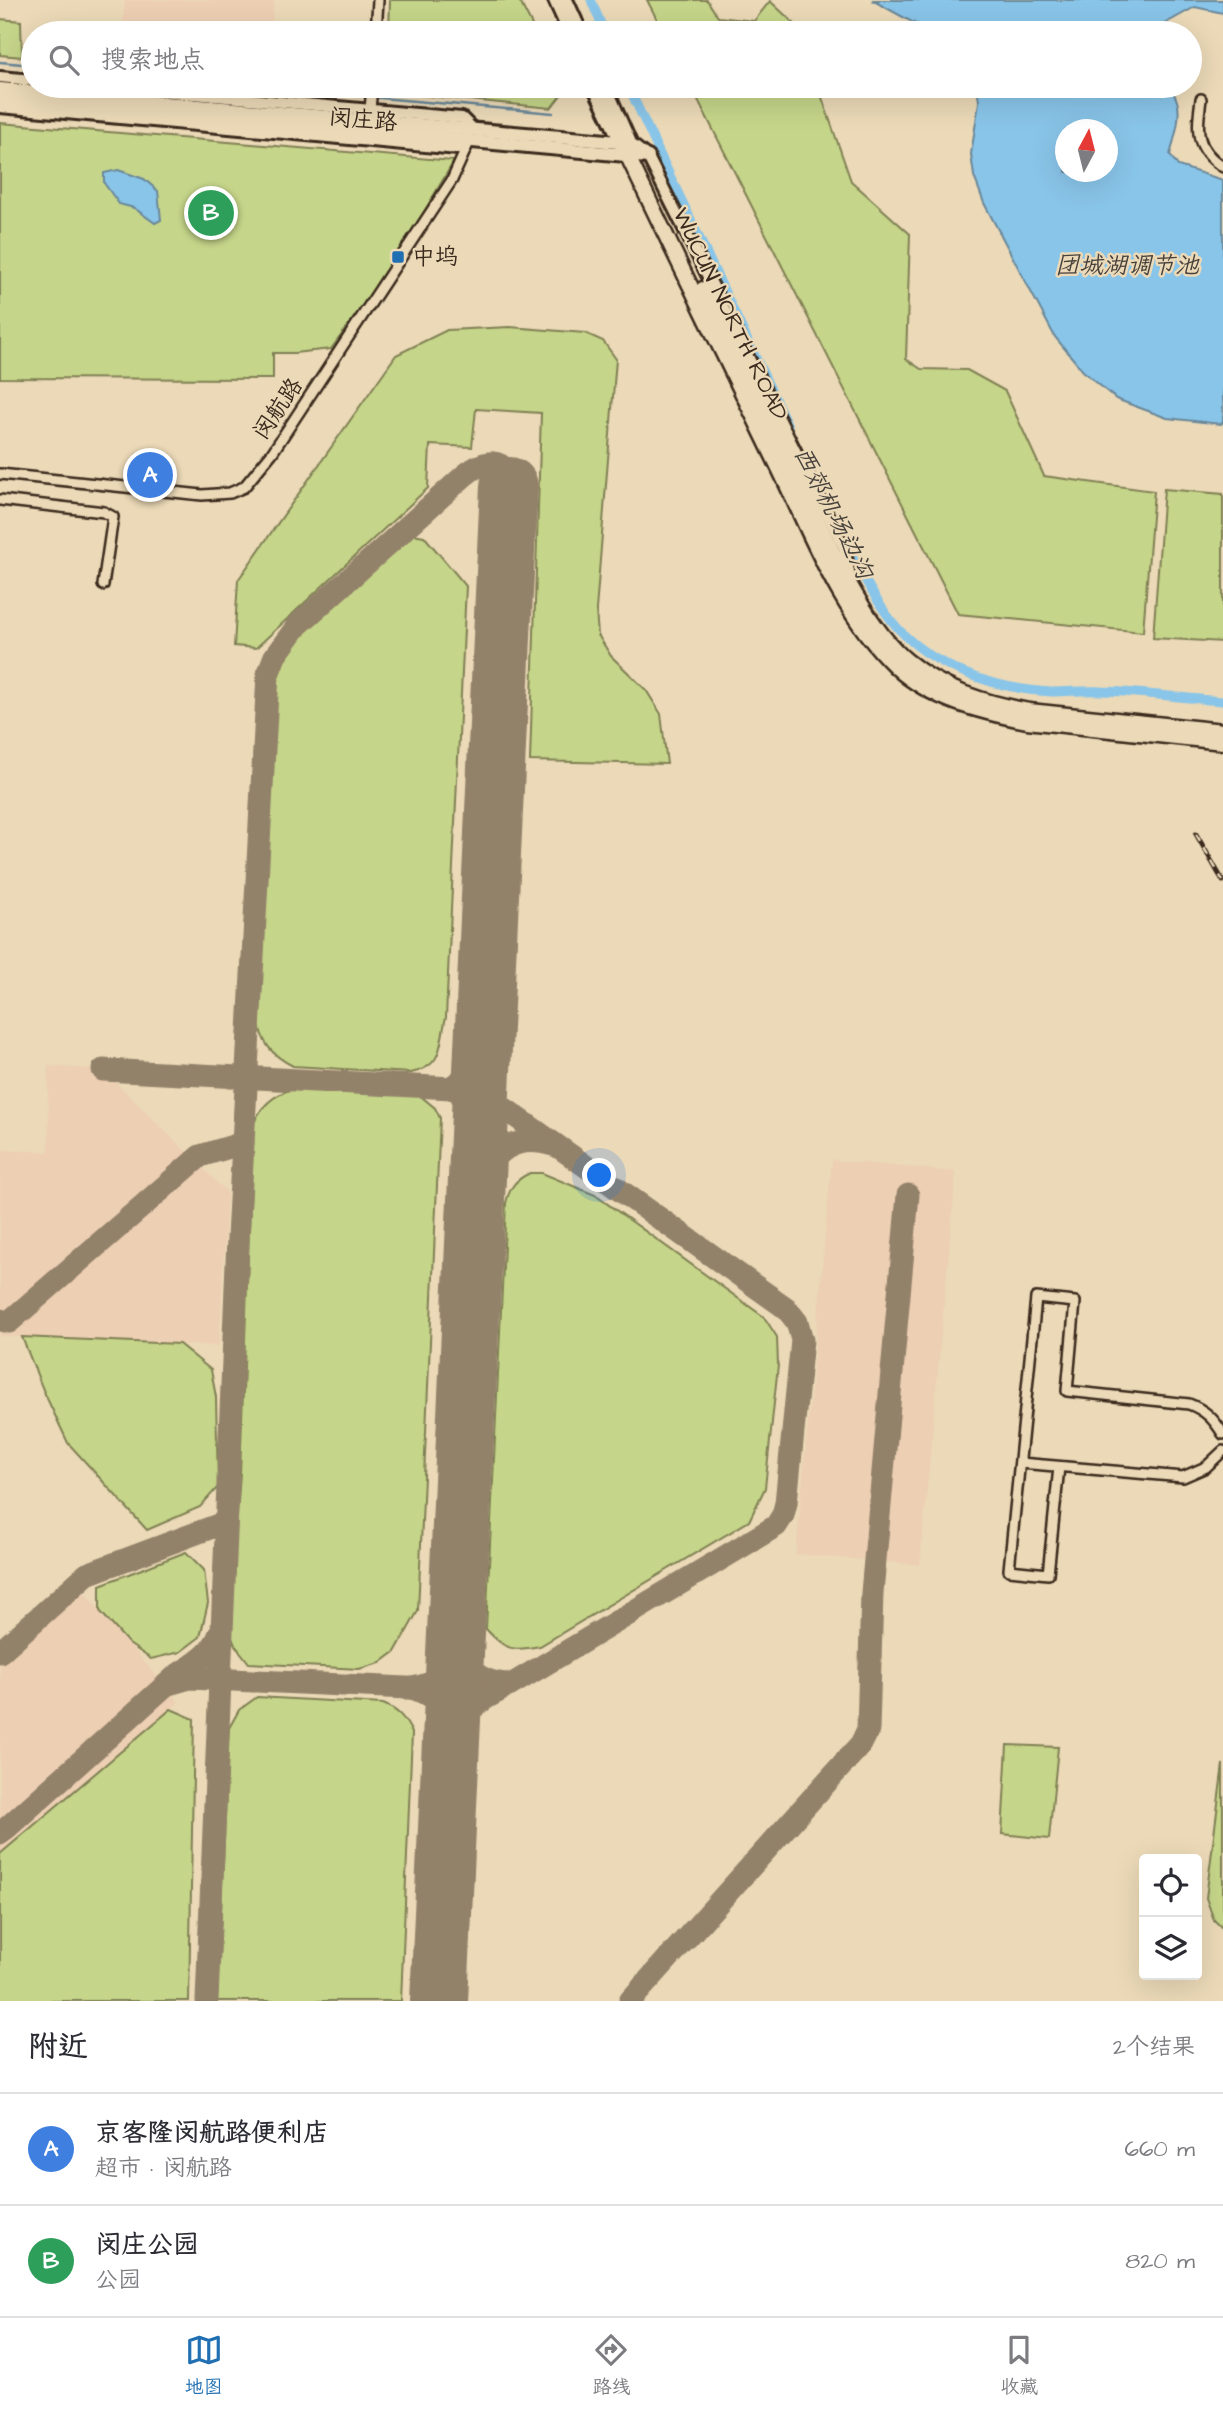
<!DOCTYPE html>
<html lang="zh">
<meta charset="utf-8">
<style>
body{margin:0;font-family:"Architects Daughter","LXGW WenKai TC",sans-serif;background:#f2f2f3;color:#2b2b33}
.controls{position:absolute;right:21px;bottom:21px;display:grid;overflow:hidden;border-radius:7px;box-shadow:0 7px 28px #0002}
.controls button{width:63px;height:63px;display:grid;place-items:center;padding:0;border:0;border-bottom:2px solid #e1e1e2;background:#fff;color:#2b2b33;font:35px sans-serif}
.compass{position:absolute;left:1055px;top:119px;width:63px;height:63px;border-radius:50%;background:#fff;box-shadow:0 7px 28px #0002;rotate:7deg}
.you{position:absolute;left:600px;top:1176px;width:24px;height:24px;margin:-18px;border:5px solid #fff;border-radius:50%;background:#1a73e8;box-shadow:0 0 0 10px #1a73e833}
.badge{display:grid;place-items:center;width:46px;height:46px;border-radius:50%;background:#1f6fb2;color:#fff;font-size:23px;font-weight:700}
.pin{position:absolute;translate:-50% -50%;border:4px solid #fff;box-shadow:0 2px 7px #0006}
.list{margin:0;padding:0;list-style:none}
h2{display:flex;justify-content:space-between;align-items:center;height:91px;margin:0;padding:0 28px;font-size:30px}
h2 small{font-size:23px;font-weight:400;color:#7c7c81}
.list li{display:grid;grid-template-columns:46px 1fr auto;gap:21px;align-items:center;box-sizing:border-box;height:112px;padding:0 28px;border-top:2px solid #e1e1e2}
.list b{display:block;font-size:26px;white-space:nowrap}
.list p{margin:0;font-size:23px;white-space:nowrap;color:#7c7c81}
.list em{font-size:23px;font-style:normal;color:#7c7c81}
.icon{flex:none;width:38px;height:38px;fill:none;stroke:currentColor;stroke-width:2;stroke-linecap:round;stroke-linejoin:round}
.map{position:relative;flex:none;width:1223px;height:2001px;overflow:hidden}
.search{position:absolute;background:#fff;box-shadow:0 7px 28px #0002;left:21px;right:21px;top:21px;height:77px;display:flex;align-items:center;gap:18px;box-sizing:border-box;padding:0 24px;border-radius:38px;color:#7c7c81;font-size:26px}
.sheet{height:315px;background:#fff}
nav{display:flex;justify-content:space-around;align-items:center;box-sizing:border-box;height:98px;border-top:2px solid #e1e1e2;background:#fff;font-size:19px;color:#7c7c81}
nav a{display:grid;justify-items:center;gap:4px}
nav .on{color:#1f6fb2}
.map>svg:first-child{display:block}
.built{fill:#edcfb3}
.green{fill:#c5d589;stroke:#808054;stroke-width:2}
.water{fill:#89c5e9;stroke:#6a8798;stroke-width:2;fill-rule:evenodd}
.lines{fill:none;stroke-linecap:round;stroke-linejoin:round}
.stream{stroke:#6a8798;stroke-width:2.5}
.canal{stroke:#89c5e9;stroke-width:9}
.taxiway{stroke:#93826a;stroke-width:23}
.runway{stroke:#93826a;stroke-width:58}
.minor-casing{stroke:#3b2a1e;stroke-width:14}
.tertiary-casing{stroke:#3b2a1e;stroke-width:16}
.secondary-casing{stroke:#3b2a1e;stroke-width:18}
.primary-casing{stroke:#3b2a1e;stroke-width:19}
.minor{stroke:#ebd9b7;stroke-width:9}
.tertiary{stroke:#ebd9b7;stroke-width:10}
.secondary{stroke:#ebd9b7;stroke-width:12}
.primary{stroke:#ebd9b7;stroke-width:14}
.rail-casing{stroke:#3b2a1e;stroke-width:5}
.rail{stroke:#ebd9b7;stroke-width:2.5;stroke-dasharray:8;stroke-linecap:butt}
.poi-dot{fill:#1f6fb2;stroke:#ebd9b7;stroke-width:2.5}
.labels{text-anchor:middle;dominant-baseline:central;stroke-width:5;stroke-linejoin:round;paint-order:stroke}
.street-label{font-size:23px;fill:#3b2a1e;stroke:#ebd9b7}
.poi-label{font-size:23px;fill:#3b2a1e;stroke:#ebd9b7;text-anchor:start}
.water-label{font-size:24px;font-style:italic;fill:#47413c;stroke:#ebd9b7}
</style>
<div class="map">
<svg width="1223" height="2001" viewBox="0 0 1223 2001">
<rect width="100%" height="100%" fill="#ebd9b7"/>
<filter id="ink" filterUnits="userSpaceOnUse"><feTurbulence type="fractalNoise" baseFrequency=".0143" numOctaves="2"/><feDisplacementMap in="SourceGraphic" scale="14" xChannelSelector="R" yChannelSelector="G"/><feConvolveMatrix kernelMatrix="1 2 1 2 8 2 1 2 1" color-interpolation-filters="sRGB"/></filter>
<g filter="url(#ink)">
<!-- built -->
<g class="built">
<path d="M125,0H274L271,33H122Z"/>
<path d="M48,1066L103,1070L227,1192L219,1346L0,1336V1150L49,1152Z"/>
<path d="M832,1160L956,1172L920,1565L796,1554Z"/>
<path d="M71,1577L179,1702L0,1854V1638Z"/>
</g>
<!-- green -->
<g class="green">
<path d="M390,0H519L536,33H389Z"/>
<path d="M647,0H707L718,17L754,21L770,1L798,27L800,33H664Z"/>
<path d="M0,19L21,21L22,57L0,55Z"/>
<path d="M327,86H563L565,90L551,108Z"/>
<path d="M691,86H818L851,181L910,234L906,359L921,369L967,370L1005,391L1044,476L1154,491L1143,632L958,614Z"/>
<path d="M0,123L454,161L392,266L331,349L294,353H273V379L0,378Z"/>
<path d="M510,327L585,333L603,341L616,359L596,610L598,635L611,656L646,690L661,714L667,764L530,761L541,413L476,409L472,447L430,445L428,488L256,648L234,646L238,580L396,355L447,330Z"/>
<path d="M1164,489L1223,494V642L1153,638Z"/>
<path d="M413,534L424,536L466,586L446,1017C439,1046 444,1066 411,1073L293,1066C271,1055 261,1042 258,1018L273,690L289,648L301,631L406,536Z"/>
<path d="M295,1088L417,1093L435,1108L440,1118L418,1611L395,1652L380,1663L359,1669L249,1663L235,1645L229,1631L240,1473L253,1126C260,1105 275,1094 295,1088Z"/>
<path d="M530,1173H542L595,1195L764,1317L777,1337L778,1365L765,1488L749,1521L540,1646C512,1651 506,1651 486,1629L506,1203C510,1187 515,1180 530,1173Z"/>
<path d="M22,1337L179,1344L211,1370L216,1397L218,1487L200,1507L147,1530L68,1443L44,1392Z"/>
<path d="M186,1552L204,1570L208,1603L200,1637L180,1652L151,1659L129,1644L100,1611V1585Z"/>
<path d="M257,1697L383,1704C398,1710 405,1718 412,1733L401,2001H217L229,1728L239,1710Z"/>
<path d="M171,1709L194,1719L189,2001H0V1854Z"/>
<path d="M1007,1745L1058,1747L1049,1839L1002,1834Z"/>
<path d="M1223,1764V1929L1214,1920L1206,1898Z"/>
</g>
<!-- water -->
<g class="water">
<path d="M872,0H1223V13L1195,7L1159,27L1158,33H932Z"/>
<path d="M977,86H1167C1171,90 1176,95 1177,101C1182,116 1174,139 1170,155L1178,166L1223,180V422L1221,424L1167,418L1116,399L1083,371L1055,337L984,203L974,176L971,154L979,102ZM1066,130H1108V172H1066Z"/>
<path d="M118,170L144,179L158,191L161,220L155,223L134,208L119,204L104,183V173Z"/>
</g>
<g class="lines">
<!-- stream -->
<g class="stream">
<path d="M0,62L33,65"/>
<path d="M244,86L553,113"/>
</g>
<!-- canal -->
<g class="canal">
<path d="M591,0L605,33"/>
<path d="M628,86L788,426"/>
<path d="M845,542C857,566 870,590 885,612C921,665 991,689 1053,692C1069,692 1085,690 1101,691C1141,692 1182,698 1223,701"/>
</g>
<!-- taxiway -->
<g class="taxiway">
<path d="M103,1070L472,1089L481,1092L786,1308L797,1322L802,1340L786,1503L783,1515L776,1526L509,1686L484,1691H471L190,1678L169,1684"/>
<path d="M480,1124C473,1107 469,1093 450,1088L471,1073L483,1054"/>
<path d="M477,1185C495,1152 513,1133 553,1145"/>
<path d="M0,1320L9,1322L200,1156L243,1143"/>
<path d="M0,1652L87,1574L226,1522"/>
<path d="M451,1732C447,1708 435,1696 412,1688C442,1683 449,1672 456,1643C462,1668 480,1682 506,1684"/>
<path d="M450,1755C459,1720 467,1707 499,1691"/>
<path d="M0,1834L176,1676C195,1663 212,1655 220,1633"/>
<path d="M207,2001L238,1238L268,674L275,656L298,625L465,475C484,460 507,454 509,486"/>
<path d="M630,2001L861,1744L868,1730L872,1593L908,1195"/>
</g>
<!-- runway -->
<path class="runway" d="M439,2001L509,486"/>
<!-- minor casing -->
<g class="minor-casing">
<g id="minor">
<path d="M376,33L378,0"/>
<path d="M1201,99C1197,130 1194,148 1223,167"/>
<path d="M370,110L372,86"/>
<path d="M0,474L202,495L230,493L244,487L272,453L452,180L470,140"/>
<path d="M0,500L104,512L113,517L103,585"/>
<path d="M1020,1463L1183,1477L1206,1467L1223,1451"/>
<path d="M1059,1467L1048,1574L1009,1570L1036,1298L1075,1302L1067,1391L1189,1404C1205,1410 1214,1419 1223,1434"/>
</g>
</g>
<!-- tertiary casing -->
<g class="tertiary-casing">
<g id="tertiary">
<path d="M0,77L33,80"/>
<path d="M103,86L462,118L472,128"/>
<path d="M0,107L458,149L470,142"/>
<path d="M630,143L648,157L844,548L851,580"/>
</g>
</g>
<!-- secondary casing -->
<g class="secondary-casing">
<g id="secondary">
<path d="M555,0L570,33"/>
<path d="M566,0L581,33"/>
<path d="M594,86L621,142"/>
<path d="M0,89L630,143L605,86"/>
<path d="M0,98L648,157"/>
</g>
</g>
<!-- primary casing -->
<g class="primary-casing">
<g id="primary">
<path d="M621,142C672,249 724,355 776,462C810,531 839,613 896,667C931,700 982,712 1027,721L1223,742"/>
<path d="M703,289C738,359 772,429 807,499C831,548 865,627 907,661C942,690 985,703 1029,711L1223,731"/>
</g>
</g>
<!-- minor -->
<use href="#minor" class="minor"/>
<!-- tertiary -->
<use href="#tertiary" class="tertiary"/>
<!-- secondary -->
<use href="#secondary" class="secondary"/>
<!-- primary -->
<use href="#primary" class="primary"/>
<!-- rail casing -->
<g class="rail-casing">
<path id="rail" d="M1196,834L1223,881"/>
</g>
<!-- rail -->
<use href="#rail" class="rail"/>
</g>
</g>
<!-- markers -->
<rect class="poi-dot" x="391" y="250" width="14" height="14" rx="3.5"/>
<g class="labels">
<!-- street labels -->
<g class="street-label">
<text transform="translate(363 120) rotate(5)">闵庄路</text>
<text transform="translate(730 314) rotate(64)">WUCUN NORTH ROAD</text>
<text transform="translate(278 409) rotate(-56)">闵航路</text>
</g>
<!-- poi labels -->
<g class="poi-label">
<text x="412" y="257">中坞</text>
</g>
<!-- water labels -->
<g class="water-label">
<text x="1127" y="266">团城湖调节池</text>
<text transform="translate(833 513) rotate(63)">西郊机场边沟</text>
</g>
</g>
</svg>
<div class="controls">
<button><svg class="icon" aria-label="locate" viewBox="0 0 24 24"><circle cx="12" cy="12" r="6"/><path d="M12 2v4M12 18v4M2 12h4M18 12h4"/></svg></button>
<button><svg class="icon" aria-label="layers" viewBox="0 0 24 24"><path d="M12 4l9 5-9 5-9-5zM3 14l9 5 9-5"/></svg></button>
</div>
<svg class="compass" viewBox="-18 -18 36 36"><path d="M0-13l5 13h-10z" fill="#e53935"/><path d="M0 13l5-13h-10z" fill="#7c7c81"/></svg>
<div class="you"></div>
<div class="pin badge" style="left:150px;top:475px;background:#3f7fe0">A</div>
<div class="pin badge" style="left:211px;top:213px;background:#2e9e5b">B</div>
<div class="search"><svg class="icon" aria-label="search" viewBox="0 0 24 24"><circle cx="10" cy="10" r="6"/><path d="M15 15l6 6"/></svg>搜索地点</div>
</div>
<section class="sheet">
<h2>附近<small>2个结果</small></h2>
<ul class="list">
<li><span class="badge" style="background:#3f7fe0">A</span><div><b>京客隆闵航路便利店</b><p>超市 · 闵航路</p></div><em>660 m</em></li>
<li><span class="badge" style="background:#2e9e5b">B</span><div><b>闵庄公园</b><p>公园</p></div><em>820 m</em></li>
</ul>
</section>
<nav>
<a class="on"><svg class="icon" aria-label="map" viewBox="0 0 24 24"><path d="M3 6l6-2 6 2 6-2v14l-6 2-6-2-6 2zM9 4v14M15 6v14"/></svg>地图</a>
<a><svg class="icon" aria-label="directions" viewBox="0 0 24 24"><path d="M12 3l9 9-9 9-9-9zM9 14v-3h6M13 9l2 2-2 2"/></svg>路线</a>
<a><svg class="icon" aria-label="saved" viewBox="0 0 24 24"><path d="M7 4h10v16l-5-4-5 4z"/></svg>收藏</a>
</nav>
